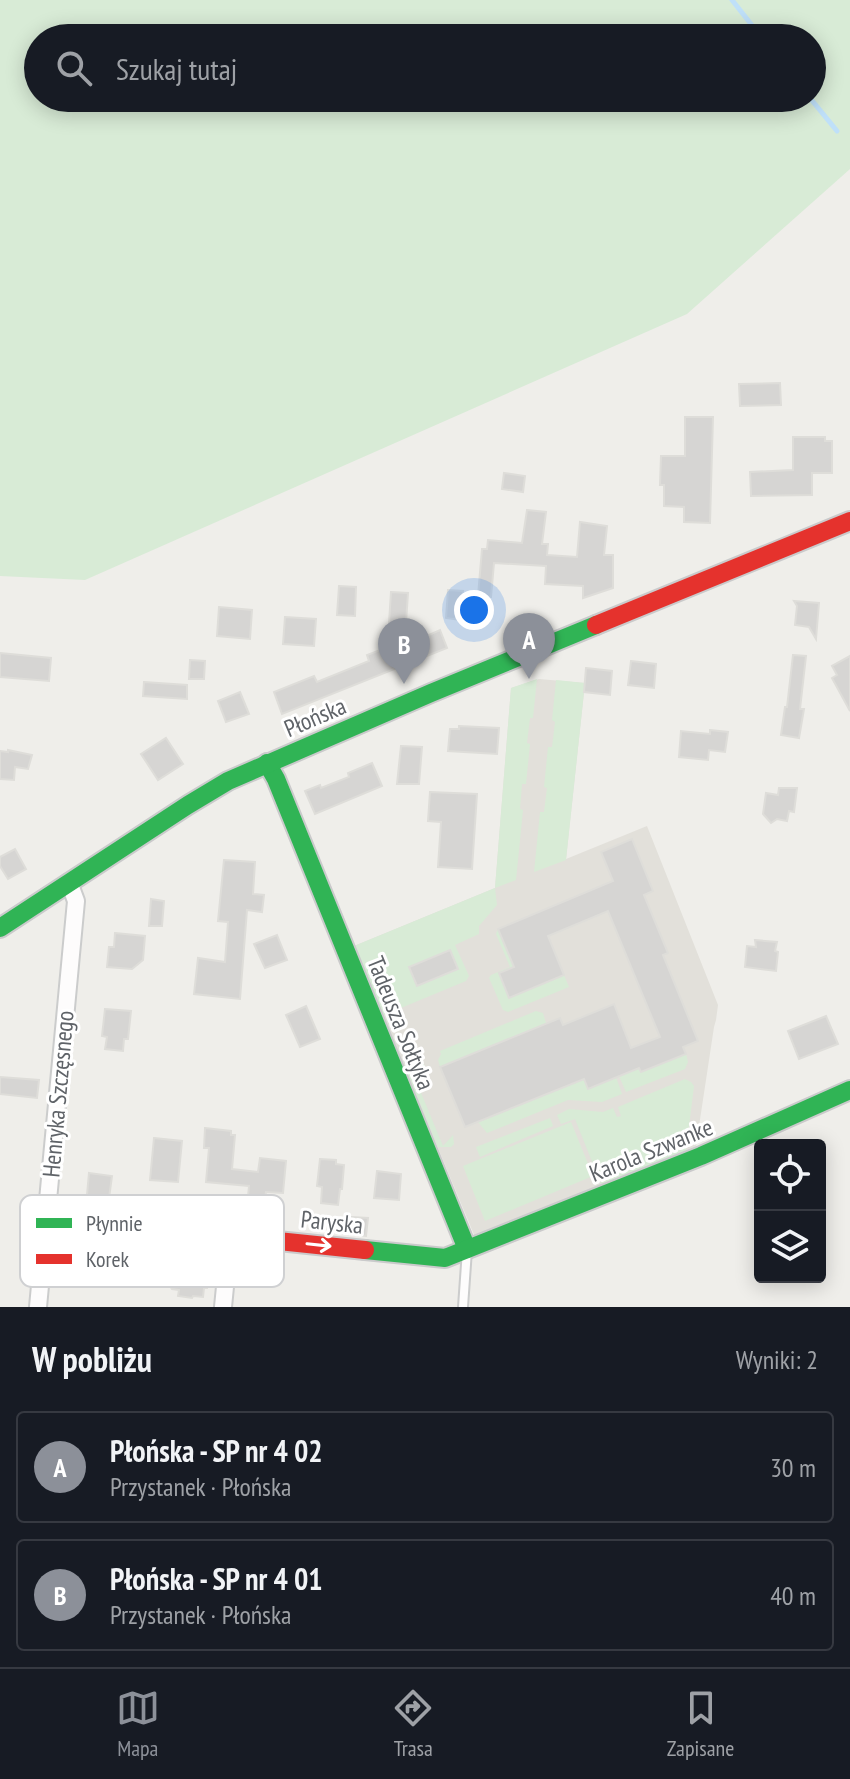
<!DOCTYPE html>
<html lang="pl">
<meta charset="utf-8">
<style>
body{margin:0;font-family:"PT Sans Narrow",sans-serif;background:#242831;color:#f1f3f6}
.controls{position:absolute;right:24px;bottom:24px;display:grid;overflow:hidden;border-radius:8px;box-shadow:0 4px 20px #0003}
.controls button{width:72px;height:72px;display:grid;place-items:center;padding:0;border:0;border-bottom:2px solid #363941;background:#171b24;color:#f1f3f6;font:40px sans-serif}
.you{position:absolute;left:474px;top:610px;width:28px;height:28px;margin:-20px;border:6px solid #fff;border-radius:50%;background:#1a73e8;box-shadow:0 0 0 12px #1a73e833}
.badge{display:grid;place-items:center;width:52px;height:52px;border-radius:50%;background:#8c9099;color:#fff;font-size:26px;font-weight:700}
.pin{position:absolute;translate:-50% -66px;filter:drop-shadow(0 2px 4px #0008)}
.pin::after{content:'';position:absolute;top:42px;width:28px;height:24px;background:inherit;clip-path:polygon(0 0,100% 0,50% 100%)}
.list{margin:0;padding:0;list-style:none}
h2{display:flex;justify-content:space-between;align-items:center;height:104px;margin:0;padding:0 32px;font-size:34px}
h2 small{font-size:26px;font-weight:400;color:#9ea1a6}
.list li{display:grid;grid-template-columns:52px 1fr auto;gap:24px;align-items:center;box-sizing:border-box;height:112px;margin:0 16px 16px;padding:0 16px;border:2px solid #363941;border-radius:8px}
.list b{display:block;font-size:30px;white-space:nowrap}
.list p{margin:0;font-size:26px;white-space:nowrap;color:#9ea1a6}
.list em{font-size:26px;font-style:normal;color:#9ea1a6}
.icon{flex:none;width:44px;height:44px;fill:none;stroke:currentColor;stroke-width:2;stroke-linecap:round;stroke-linejoin:round}
.map{position:relative;flex:none;width:850px;height:1307px;overflow:hidden}
.search{position:absolute;background:#171b24;box-shadow:0 4px 20px #0003;left:24px;right:24px;top:24px;height:88px;display:flex;align-items:center;gap:20px;box-sizing:border-box;padding:0 28px;border-radius:44px;color:#9ea1a6;font-size:30px}
.sheet{height:360px;background:#171b24}
nav{display:flex;justify-content:space-around;align-items:center;box-sizing:border-box;height:112px;border-top:2px solid #363941;background:#171b24;font-size:22px;color:#9ea1a6}
nav a{display:grid;justify-items:center;gap:4px}
nav .on{color:#8c9099}
.map>svg:first-child{display:block}
.education{fill:#e2e0da}
.green{fill:#d8ebd6;fill-rule:evenodd}
.lines{fill:none;stroke-linecap:round;stroke-linejoin:round}
.stream{stroke:#bfe0f9;stroke-width:5}
.building{fill:#d6d5d3;stroke:#deddd9;stroke-width:2}
.lane-casing{stroke:#cbcccc;stroke-width:12}
.street-casing{stroke:#cbcccc;stroke-width:20}
.fast-casing{stroke:#cacacb;stroke-width:22}
.jam-casing{stroke:#cacacb;stroke-width:22}
.lane{stroke:#fdfcfc;stroke-width:8}
.street{stroke:#fdfcfc;stroke-width:16}
.fast{stroke:#30b455;stroke-width:18}
.jam{stroke:#e5322d;stroke-width:18}
.oneway{stroke:#fff}
.labels{text-anchor:middle;dominant-baseline:central;stroke-width:6;stroke-linejoin:round;paint-order:stroke}
.street-label{font-size:24px;fill:#5f6368;stroke:#fff}
.key{fill:#fff;stroke:#cfd0d2;stroke-width:2}
.key-label{font-size:22px;fill:#5f6368}
</style>
<div class="map">
<svg width="850" height="1307" viewBox="0 0 850 1307">
<rect width="100%" height="100%" fill="#efeeea"/>
<!-- education -->
<path class="education" d="M539,679L585,683L566,859L647,826L718,1005L716,1020L714,1027L696,1146L475,1237L354,946L495,888L511,688Z"/>
<!-- green -->
<g class="green">
<path d="M0,0H850V169L687,314L85,580L0,576ZM38,38H812V98H38Z"/>
<path d="M537,679L533,718H530L527,743L530,744L526,784H522L520,809L523,810L516,880L495,888L497,905L479,926V934L455,945L469,976L466,981L384,1015L354,946L495,888L511,688Z"/>
<path d="M556,680L585,683L566,860L534,872L540,812H544L547,788L544,787L548,747H552L555,722L552,720Z"/>
<path d="M498,929L507,951L526,944L509,998L564,975L569,987L508,1012L503,1010L489,978L491,975L510,967L496,934Z"/>
<path d="M536,1011L543,1013L546,1023L440,1067L438,1060L441,1054L440,1051Z"/>
<path d="M686,1054L688,1062L685,1069L626,1092L619,1076L639,1068L642,1072Z"/>
<path d="M417,1060L423,1062C428,1071 423,1075 417,1083L443,1146L453,1135L454,1144L451,1147H438L406,1069Z"/>
<path d="M616,1077L622,1094L602,1102L568,1100L487,1133L478,1122L584,1079Z"/>
<path d="M685,1079L691,1082L694,1086L686,1150L601,1184L575,1119L561,1124L557,1115L569,1109L603,1112L613,1108L617,1117L621,1116L618,1107Z"/>
<path d="M550,1118L553,1126L480,1157L476,1147Z"/>
<path d="M571,1122L593,1176L485,1221L463,1166Z"/>
</g>
<g class="lines">
<!-- stream -->
<g class="stream">
<path d="M732,0L762,38"/>
<path d="M810,98L837,131"/>
</g>
</g>
<!-- building -->
<g class="building">
<path d="M780,383L781,405L740,406L739,384Z"/>
<path d="M685,417H713L710,523L684,522V507L664,506V485H660L661,456H685Z"/>
<path d="M793,437H825V441H832V473H812V495L751,496L750,472L793,470Z"/>
<path d="M504,473L525,476L523,492L502,489Z"/>
<path d="M527,510L546,512L542,544H548L547,555L577,557L580,522L607,526L604,555H613V588L583,598V586L545,584L546,566L494,563L491,597L478,596L482,549H487L488,540L522,543Z"/>
<path d="M339,586L356,587L355,616L337,615Z"/>
<path d="M448,590L463,591L461,620L446,618Z"/>
<path d="M391,592L408,593L406,623H389Z"/>
<path d="M794,601L819,603L816,639L809,627L795,625L797,606Z"/>
<path d="M219,607L252,610L250,639L217,636Z"/>
<path d="M285,617L316,619L314,646L283,644Z"/>
<path d="M440,630L447,648L422,658L415,641Z"/>
<path d="M388,647L397,668L282,714L274,692L314,676L317,682L369,661L367,655Z"/>
<path d="M0,653L51,658L49,681L0,677Z"/>
<path d="M793,655L806,656L800,709H804L799,738L781,735L785,707H787Z"/>
<path d="M850,656V711L832,678L837,675L832,666Z"/>
<path d="M190,660L205,661L204,679H189Z"/>
<path d="M631,661L656,664L654,688L628,685Z"/>
<path d="M586,668L612,671L610,695L584,692Z"/>
<path d="M144,682L187,685V699L143,696Z"/>
<path d="M240,692L249,714L226,722L218,701Z"/>
<path d="M459,726L499,728L497,754L448,751L450,729H459Z"/>
<path d="M710,730L728,732L725,752L709,750L708,760L679,757L681,731L710,734Z"/>
<path d="M166,738L183,764L158,780L141,754Z"/>
<path d="M401,746L422,747L419,784H397Z"/>
<path d="M8,750L32,755L28,769L15,767L14,780L0,779V751L8,752Z"/>
<path d="M372,763L382,786L315,814L305,791L320,785L321,788L349,777L348,773Z"/>
<path d="M779,788H797L794,812L789,811L787,821L777,819L771,823L763,814L766,793L778,795Z"/>
<path d="M430,792L477,794L472,869L438,867L441,822L428,821Z"/>
<path d="M632,839L653,891L644,895L668,953L663,955L698,1041L683,1047L686,1054L641,1072L639,1068L588,1089L584,1079L465,1127L440,1067L560,1018L563,1025L614,1004L631,1048L660,1037L608,911L548,936L564,975L509,998L499,973L514,967L498,929L613,881L601,852Z"/>
<path d="M15,849L26,869L8,879L0,866V857Z"/>
<path d="M224,860L255,862L253,894L264,895L262,912L247,910L240,999L194,994L198,958L225,962L228,922L218,921Z"/>
<path d="M151,899L164,901L162,926H149Z"/>
<path d="M115,933L145,936L143,960L132,969L107,967L109,947H114Z"/>
<path d="M277,935L287,960L265,968L254,944Z"/>
<path d="M755,940L777,942L775,951L778,952L776,971L745,967L747,946L756,947Z"/>
<path d="M450,950L458,969L417,986L409,967Z"/>
<path d="M306,1006L320,1039L300,1047L286,1015Z"/>
<path d="M105,1009L131,1011L128,1039H124L123,1051L105,1049L107,1037L102,1036Z"/>
<path d="M826,1016L838,1044L799,1059L788,1031Z"/>
<path d="M0,1077L39,1080L37,1098L0,1094Z"/>
<path d="M205,1128L231,1131V1135H235L232,1169L258,1172L260,1158L286,1161L283,1193L266,1192L265,1199L248,1197L249,1186L206,1182L209,1148H204Z"/>
<path d="M154,1138L182,1141L178,1182L150,1180Z"/>
<path d="M320,1159L336,1160V1164L344,1165L342,1189H340L338,1205L321,1203L322,1187L317,1186Z"/>
<path d="M377,1171L401,1174L399,1200L374,1198Z"/>
<path d="M89,1173L112,1176L109,1198L87,1195Z"/>
<path d="M351,1217L368,1218L366,1236L349,1234Z"/>
<path d="M191,1261L209,1263L207,1288H204L203,1297L193,1296L192,1298L178,1296L179,1290L172,1289L168,1283L171,1268L182,1270V1268L190,1271Z"/>
</g>
<g class="lines">
<!-- lane casing -->
<g class="lane-casing">
<path id="lane" d="M463,1307L467,1250"/>
</g>
<!-- street casing -->
<g class="street-casing">
<g id="street">
<path d="M38,1307L76,901L69,882"/>
<path d="M223,1307L230,1236"/>
</g>
</g>
<!-- fast casing -->
<g class="fast-casing">
<g id="fast">
<path d="M267,763L276,779L467,1249"/>
<path d="M0,928L188,805L228,781L431,693L596,625"/>
<path d="M365,1250L445,1258L701,1156L850,1090"/>
</g>
</g>
<!-- jam casing -->
<g class="jam-casing">
<g id="jam">
<path d="M596,625L850,521"/>
<path d="M47,1217L365,1250"/>
</g>
</g>
<!-- lane -->
<use href="#lane" class="lane"/>
<!-- street -->
<use href="#street" class="street"/>
<!-- fast -->
<use href="#fast" class="fast"/>
<!-- jam -->
<use href="#jam" class="jam"/>
</g>
<!-- one-way arrows -->
<defs><path id="oneway-shaft" d="M-6 0H5M1.5-3L5.5 0L1.5 3" fill="none" stroke-width="1.6" stroke-linecap="round" stroke-linejoin="round" transform="scale(2)"/></defs>
<use class="oneway" href="#oneway-shaft" transform="translate(319 1245) rotate(6)"/>
<g class="labels">
<!-- street labels -->
<g class="street-label">
<text transform="translate(315 717) rotate(-23)">Płońska</text>
<text transform="translate(401 1023) rotate(68)">Tadeusza Sołtyka</text>
<text transform="translate(58 1094) rotate(-85)">Henryka Szczęsnego</text>
<text transform="translate(651 1150) rotate(-22)">Karola Szwanke</text>
<text transform="translate(332 1222) rotate(6)">Paryska</text>
</g>
</g>
<!-- legend -->
<rect x="20" y="1195" width="264" height="92" rx="12" class="key"/>
<rect x="36" y="1218" width="36" height="10" fill="#30b455"/>
<rect x="36" y="1254" width="36" height="10" fill="#e5322d"/>
<g class="key-label">
<text x="86" y="1231">Płynnie</text>
<text x="86" y="1267">Korek</text>
</g>
</svg>
<div class="controls">
<button><svg class="icon" aria-label="locate" viewBox="0 0 24 24"><circle cx="12" cy="12" r="6"/><path d="M12 2v4M12 18v4M2 12h4M18 12h4"/></svg></button>
<button><svg class="icon" aria-label="layers" viewBox="0 0 24 24"><path d="M12 4l9 5-9 5-9-5zM3 14l9 5 9-5"/></svg></button>
</div>
<div class="you"></div>
<div class="pin badge" style="left:529px;top:679px">A</div>
<div class="pin badge" style="left:404px;top:684px">B</div>
<div class="search"><svg class="icon" aria-label="search" viewBox="0 0 24 24"><circle cx="10" cy="10" r="6"/><path d="M15 15l6 6"/></svg>Szukaj tutaj</div>
</div>
<section class="sheet">
<h2>W pobliżu<small>Wyniki: 2</small></h2>
<ul class="list">
<li><span class="badge">A</span><div><b>Płońska - SP nr 4 02</b><p>Przystanek · Płońska</p></div><em>30 m</em></li>
<li><span class="badge">B</span><div><b>Płońska - SP nr 4 01</b><p>Przystanek · Płońska</p></div><em>40 m</em></li>
</ul>
</section>
<nav>
<a class="on"><svg class="icon" aria-label="map" viewBox="0 0 24 24"><path d="M3 6l6-2 6 2 6-2v14l-6 2-6-2-6 2zM9 4v14M15 6v14"/></svg>Mapa</a>
<a><svg class="icon" aria-label="directions" viewBox="0 0 24 24"><path d="M12 3l9 9-9 9-9-9zM9 14v-3h6M13 9l2 2-2 2"/></svg>Trasa</a>
<a><svg class="icon" aria-label="saved" viewBox="0 0 24 24"><path d="M7 4h10v16l-5-4-5 4z"/></svg>Zapisane</a>
</nav>
